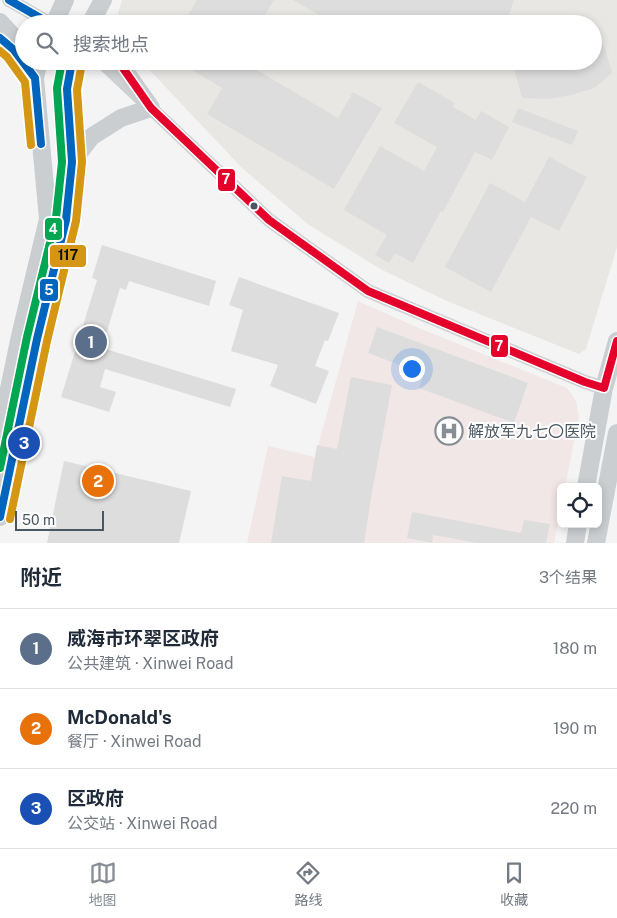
<!DOCTYPE html>
<html lang="zh">
<meta charset="utf-8">
<style>
body{margin:0;font-family:"Public Sans","Noto Sans SC",sans-serif;background:#f6f6f7;color:#1f2937}
.controls{position:absolute;right:15px;bottom:15px;display:grid;overflow:hidden;border-radius:8px;box-shadow:0 2px 8px #0003}
.controls button{width:45px;height:45px;display:grid;place-items:center;padding:0;border:0;border-bottom:1px solid #e0e1e3;background:#fff;color:#1f2937;font:25px sans-serif}
.scale{position:absolute;left:15px;bottom:12px;width:89px;box-sizing:border-box;padding-left:5px;border:2px solid #4a5661;border-top:0;font-size:14px;line-height:18px;white-space:nowrap;color:#4a5661;-webkit-text-stroke:4px #fff;paint-order:stroke}
.you{position:absolute;left:411px;top:368px;width:18px;height:18px;margin:-12px;border:4px solid #fff;border-radius:50%;background:#1a73e8;box-shadow:0 0 0 8px #1a73e833}
.badge{display:grid;place-items:center;width:32px;height:32px;border-radius:50%;background:#868d94;color:#fff;font-size:16px;font-weight:700}
.pin{position:absolute;translate:-50% -50%;border:2px solid #fff;box-shadow:0 1px 5px #0006}
.list{margin:0;padding:0;list-style:none}
h2{display:flex;justify-content:space-between;align-items:center;height:65px;margin:0;padding:0 20px;font-size:21px}
h2 small{font-size:16px;font-weight:400;color:#747a83}
.list li{display:grid;grid-template-columns:32px 1fr auto;gap:15px;align-items:center;box-sizing:border-box;height:80px;padding:0 20px;border-top:1px solid #e0e1e3}
.list b{display:block;font-size:19px;white-space:nowrap}
.list p{margin:0;font-size:16px;white-space:nowrap;color:#747a83}
.list em{font-size:16px;font-style:normal;color:#747a83}
.icon{flex:none;width:28px;height:28px;fill:none;stroke:currentColor;stroke-width:2;stroke-linecap:round;stroke-linejoin:round}
.map{position:relative;flex:none;width:617px;height:543px;overflow:hidden}
.search{position:absolute;background:#fff;box-shadow:0 2px 8px #0003;left:15px;right:15px;top:15px;height:55px;display:flex;align-items:center;gap:12px;box-sizing:border-box;padding:0 18px;border-radius:28px;color:#747a83;font-size:19px}
.sheet{height:305px;background:#fff}
nav{display:flex;justify-content:space-around;align-items:center;box-sizing:border-box;height:70px;border-top:1px solid #e0e1e3;background:#fff;font-size:14px;color:#747a83}
nav a{display:grid;justify-items:center;gap:2px}
nav .on{color:#868d94}
.map>svg:first-child{display:block}
.commercial{fill:#e8e7e3}
.medical{fill:#f1e7e6}
.building{fill:#ddddde}
.lines{fill:none;stroke-linecap:round;stroke-linejoin:round}
.minor{stroke:#ced0d2;stroke-width:14}
.major{stroke:#caced1;stroke-width:18}
.bus-1-casing{stroke:#fff;stroke-width:11}
.bus-2-casing{stroke:#fff;stroke-width:11}
.bus-3-casing{stroke:#fff;stroke-width:11}
.bus-4-casing{stroke:#fff;stroke-width:11}
.bus-1{stroke:#0065bd;stroke-width:8}
.bus-2{stroke:#d49613;stroke-width:8}
.bus-3{stroke:#00a651;stroke-width:8}
.bus-4{stroke:#e4002b;stroke-width:8}
.bus-dot{fill:#4a5661;stroke:#fff;stroke-width:2}
.labels{text-anchor:middle;dominant-baseline:central;stroke-width:4;stroke-linejoin:round;paint-order:stroke}
.poi-label{font-size:16px;fill:#4a5661;stroke:#fff;text-anchor:start}
.line-badge{stroke:#fff;stroke-width:2}
.badge-label{font-size:14px;text-anchor:middle;font-weight:bold;fill:#fff}
.pale-badge-label{font-size:14px;text-anchor:middle;font-weight:bold;fill:#111}
</style>
<div class="map">
<svg width="617" height="543" viewBox="0 0 617 543">
<rect width="100%" height="100%" fill="#f4f4f4"/>
<!-- commercial -->
<path class="commercial" d="M122,0H617V247L586,349L579,354L447,301L382,270L309,225L242,168L141,61H593V24H119L118,13Z"/>
<!-- medical -->
<path class="medical" d="M358,301L414,326L567,388L576,401L579,417L565,487H561V509L554,543H247L268,446L315,457Z"/>
<!-- building -->
<g class="building">
<path d="M197,0H274L260,24H183Z"/>
<path d="M293,0H514L506,24H335Z"/>
<path d="M603,43L612,73L594,88L571,95L548,99L522,98L514,68L538,61H593V46Z"/>
<path d="M177,61H242L338,118L353,92L382,108L334,189L207,114L222,88Z"/>
<path d="M418,82L455,103L453,107L476,120L481,111L509,127L492,160L475,152L443,212L441,211L413,263L395,253L389,263L375,255L387,235L344,210L380,146L424,171L437,147L394,123Z"/>
<path d="M518,108L578,131L572,145L512,122Z"/>
<path d="M549,157L587,177L559,231L531,217L491,292L445,267L490,183L525,202Z"/>
<path d="M102,245L216,281L209,306L129,281L126,290L120,288L102,348L236,389L230,407L105,369L100,387L116,392L109,412L61,397L97,280L92,278Z"/>
<path d="M239,277L339,313L328,341L325,340L315,366L329,371L316,404L270,386L278,365L231,351L243,310L229,305Z"/>
<path d="M377,327L528,383L514,423L419,388L424,374L368,353Z"/>
<path d="M351,377L392,385L372,492L364,543H271L282,476L311,481L317,445L337,449Z"/>
<path d="M64,461L191,491L179,543H47Z"/>
<path d="M412,512L521,533L524,520L550,524L546,543H477L433,535L432,543L407,538Z"/>
</g>
<g class="lines">
<!-- minor -->
<g class="minor">
<path d="M9,0L51,24"/>
<path d="M101,61L269,220L368,291L585,382L604,388"/>
</g>
<!-- major -->
<g class="major">
<path d="M0,22L20,44"/>
<path d="M54,24L65,0"/>
<path d="M90,24L103,0"/>
<path d="M0,38L14,50L35,78"/>
<path d="M72,162L91,137L121,118L151,108L118,61"/>
<path d="M0,432L20,336L48,219L35,78L39,61"/>
<path d="M586,487L604,388L617,341"/>
<path d="M0,517L37,339L66,220L72,162L67,89L72,61"/>
<path d="M575,543L578,524"/>
<path d="M596,543L617,433"/>
</g>
<!-- bus-1 casing -->
<g class="bus-1-casing">
<g id="bus-1">
<path d="M9,0L51,24"/>
<path d="M0,38L14,50L35,78L41,144"/>
<path d="M0,517L37,339L66,220L72,162L67,89L72,61"/>
</g>
</g>
<!-- bus-2 casing -->
<g class="bus-2-casing">
<g id="bus-2">
<path d="M0,51L7,57L25,82L31,145"/>
<path d="M10,519L47,341L76,221L82,162L77,90L82,63"/>
</g>
</g>
<!-- bus-3 casing -->
<g class="bus-3-casing">
<path id="bus-3" d="M0,468L27,337L56,218L62,162L57,88L62,61"/>
</g>
<!-- bus-4 casing -->
<g class="bus-4-casing">
<path id="bus-4" d="M118,61L151,108L269,220L368,291L585,382L604,388L617,341"/>
</g>
<!-- bus-1 -->
<use href="#bus-1" class="bus-1"/>
<!-- bus-2 -->
<use href="#bus-2" class="bus-2"/>
<!-- bus-3 -->
<use href="#bus-3" class="bus-3"/>
<!-- bus-4 -->
<use href="#bus-4" class="bus-4"/>
</g>
<!-- icons -->
<defs>
<g id="hospital-ring" transform="scale(1.4375)"><circle r="9.5" fill="#fff" stroke="#868d94" stroke-width="1.5"/><path d="M-5-5h3v3.5h4V-5h3V5h-3V1.5h-4V5h-3Z" fill="#868d94"/></g>
</defs>
<g fill-rule="evenodd">
<use href="#hospital-ring" x="449" y="431"/>
</g>
<!-- markers -->
<circle class="bus-dot" cx="254" cy="206" r="4.5"/>
<g class="labels">
<!-- poi labels -->
<g class="poi-label">
<text x="468" y="431">解放军九七〇医院</text>
</g>
</g>
<g class="line-badge">
<rect x="217" y="168" width="19" height="24" rx="5" fill="#e4002b"/>
<rect x="44" y="217" width="19" height="24" rx="5" fill="#00a651"/>
<rect x="49" y="244" width="38" height="24" rx="5" fill="#d49613"/>
<rect x="39" y="278" width="20" height="24" rx="5" fill="#0065bd"/>
<rect x="490" y="334" width="19" height="24" rx="5" fill="#e4002b"/>
</g>
<g class="badge-label">
<text x="226" y="184">7</text>
<text x="53" y="234">4</text>
<text x="49" y="295">5</text>
<text x="499" y="351">7</text>
</g>
<g class="pale-badge-label">
<text x="68" y="260">117</text>
</g>
</svg>
<div class="controls">
<button><svg class="icon" aria-label="locate" viewBox="0 0 24 24"><circle cx="12" cy="12" r="6"/><path d="M12 2v4M12 18v4M2 12h4M18 12h4"/></svg></button>
</div>
<div class="scale">50 m</div>
<div class="you"></div>
<div class="pin badge" style="left:91px;top:342px;background:#5c6f8a">1</div>
<div class="pin badge" style="left:98px;top:481px;background:#e8710a">2</div>
<div class="pin badge" style="left:24px;top:443px;background:#1a4fb4">3</div>
<div class="search"><svg class="icon" aria-label="search" viewBox="0 0 24 24"><circle cx="10" cy="10" r="6"/><path d="M15 15l6 6"/></svg>搜索地点</div>
</div>
<section class="sheet">
<h2>附近<small>3个结果</small></h2>
<ul class="list">
<li><span class="badge" style="background:#5c6f8a">1</span><div><b>威海市环翠区政府</b><p>公共建筑 · Xinwei Road</p></div><em>180 m</em></li>
<li><span class="badge" style="background:#e8710a">2</span><div><b>McDonald's</b><p>餐厅 · Xinwei Road</p></div><em>190 m</em></li>
<li><span class="badge" style="background:#1a4fb4">3</span><div><b>区政府</b><p>公交站 · Xinwei Road</p></div><em>220 m</em></li>
</ul>
</section>
<nav>
<a class="on"><svg class="icon" aria-label="map" viewBox="0 0 24 24"><path d="M3 6l6-2 6 2 6-2v14l-6 2-6-2-6 2zM9 4v14M15 6v14"/></svg>地图</a>
<a><svg class="icon" aria-label="directions" viewBox="0 0 24 24"><path d="M12 3l9 9-9 9-9-9zM9 14v-3h6M13 9l2 2-2 2"/></svg>路线</a>
<a><svg class="icon" aria-label="saved" viewBox="0 0 24 24"><path d="M7 4h10v16l-5-4-5 4z"/></svg>收藏</a>
</nav>
